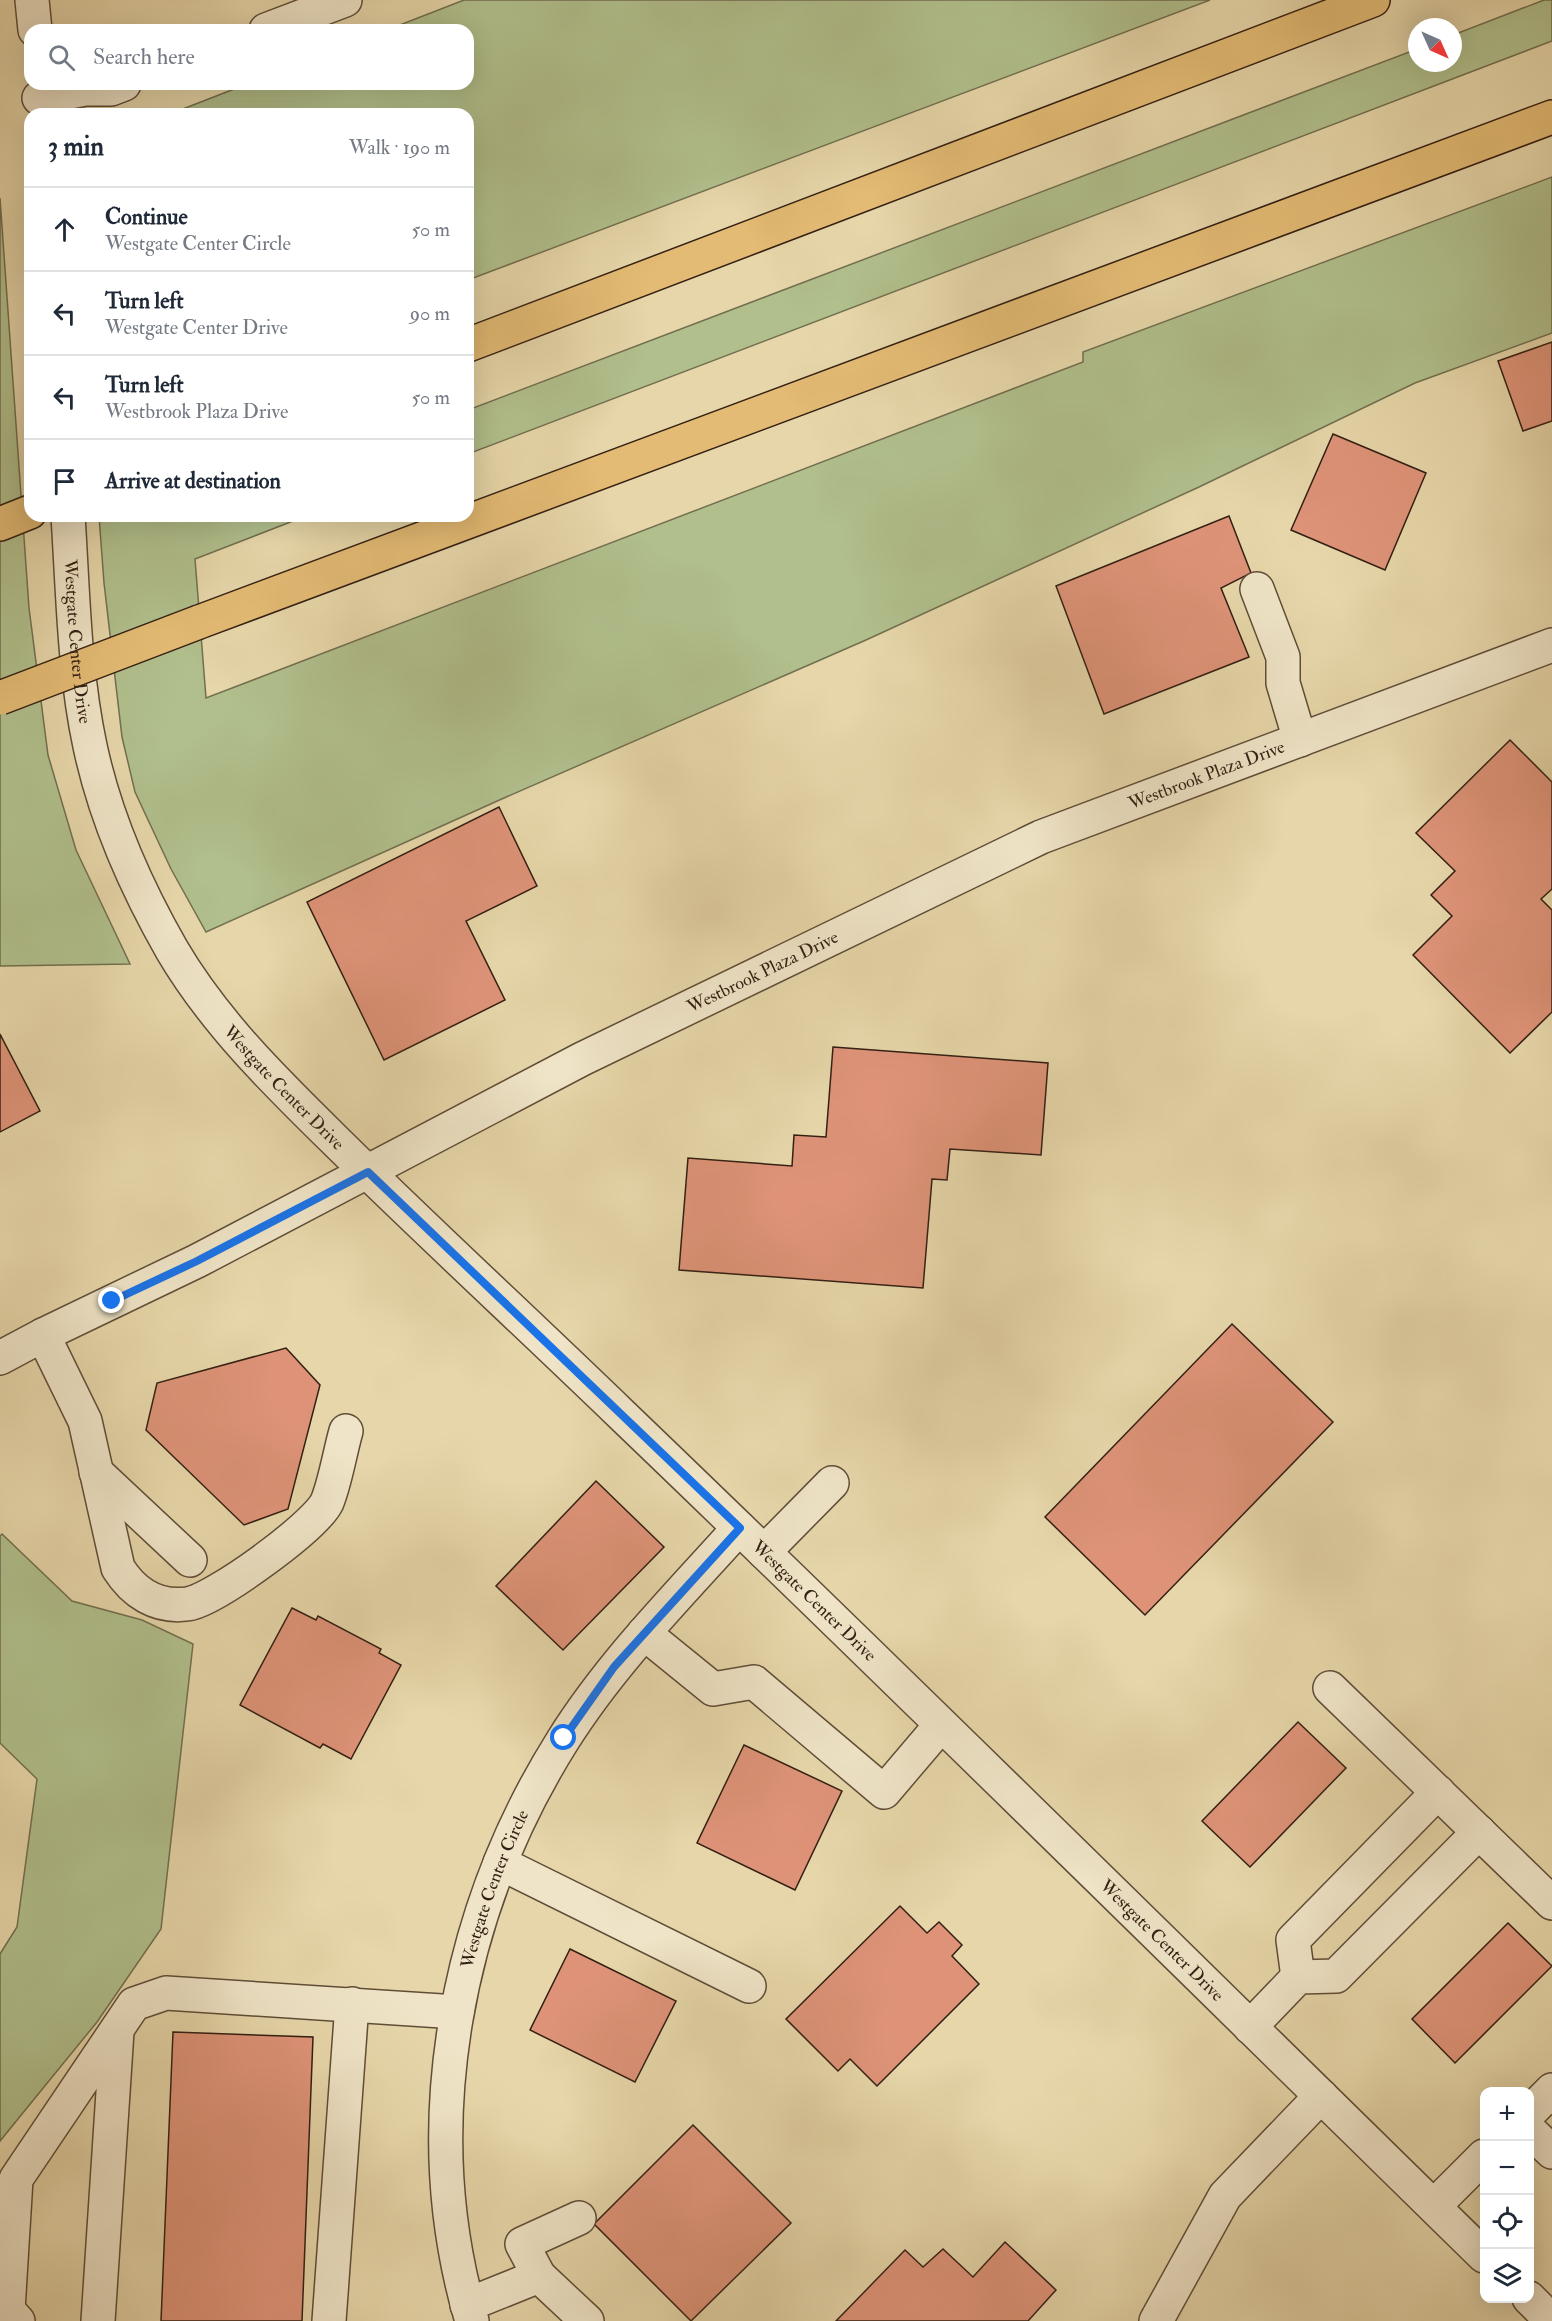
<!DOCTYPE html>
<meta charset="utf-8">
<style>
body{margin:0;font-family:"IM FELL Double Pica",serif;background:#f6f6f7;color:#1f2937}
.controls{position:absolute;right:18px;bottom:18px;display:grid;overflow:hidden;border-radius:12px;box-shadow:0 6px 24px #0002}
.controls button{width:54px;height:54px;display:grid;place-items:center;padding:0;border:0;border-bottom:2px solid #e0e1e3;background:#fff;color:#1f2937;font:30px sans-serif}
.compass{position:absolute;left:1408px;top:18px;width:54px;height:54px;border-radius:50%;background:#fff;box-shadow:0 6px 24px #0002;rotate:135deg}
.stop{position:absolute;width:18px;height:18px;margin:-14px;border:4px solid #1a73e8;border-radius:50%;background:#fff}
.stop.end{background:#1a73e8;border-color:#fff;box-shadow:0 2px 6px #0008}
.list{margin:0;padding:0;list-style:none}
h2{display:flex;justify-content:space-between;align-items:center;height:78px;margin:0;padding:0 24px;font-size:26px}
h2 small{font-size:20px;font-weight:400;color:#747a83}
.list li{display:grid;grid-template-columns:39px 1fr auto;gap:18px;align-items:center;box-sizing:border-box;height:84px;padding:0 24px;border-top:2px solid #e0e1e3}
.list b{display:block;font-size:22px;white-space:nowrap}
.list p{margin:0;font-size:20px;white-space:nowrap;color:#747a83}
.list em{font-size:20px;font-style:normal;color:#747a83}
.icon{flex:none;width:33px;height:33px;fill:none;stroke:currentColor;stroke-width:2;stroke-linecap:round;stroke-linejoin:round}
.map{position:relative;flex:none;width:1552px;height:2321px;overflow:hidden}
.search{position:absolute;background:#fff;box-shadow:0 6px 24px #0002;left:24px;top:24px;width:450px;height:66px;display:flex;align-items:center;gap:15px;box-sizing:border-box;padding:0 21px;border-radius:18px;color:#747a83;font-size:22px}
.panel{position:absolute;background:#fff;box-shadow:0 6px 24px #0002;left:24px;top:108px;width:450px;height:414px;border-radius:18px}
.map>svg:first-child{display:block}
.green{fill:#b0bf8c;stroke:#726f50;stroke-width:1.5}
.building{fill:#de9378;stroke:#331f13;stroke-width:1.5}
.lines{fill:none;stroke-linecap:round;stroke-linejoin:round}
.minor-casing{stroke:#604d38;stroke-width:36}
.highway-casing{stroke:#331f13;stroke-width:36}
.minor{stroke:#efe4c7;stroke-width:33}
.highway{stroke:#e3bb74;stroke-width:33}
.highway-bridge-casing{stroke:#331f13;stroke-width:36;stroke-linecap:butt}
.highway-bridge{stroke:#e3bb74;stroke-width:33}
.route{stroke:#1a73e8;stroke-width:8}
.labels{text-anchor:middle;dominant-baseline:central;stroke-width:4.5;stroke-linejoin:round;paint-order:stroke}
.street-label{font-size:18px;fill:#331f13;stroke:#efe4c7}
</style>
<div class="map">
<svg width="1552" height="2321" viewBox="0 0 1552 2321">
<rect width="100%" height="100%" fill="#e6d6a9"/>
<filter id="stains"><feTurbulence type="fractalNoise" baseFrequency=".00333" numOctaves="4"/><feColorMatrix values="0 0 0 0 .2 0 0 0 0 .09 0 0 0 0 .02 0 0 0 .5 -.17"/></filter>
<radialGradient id="worn" r=".72"><stop offset=".6" stop-color="#630" stop-opacity="0"/><stop offset="1" stop-color="#630" stop-opacity=".3"/></radialGradient>
<!-- green -->
<g class="green">
<path d="M464,0H1210L468,280V114H170L247,84H468V30H387Z"/>
<path d="M1544,0H1552V41L468,454V410L1417,49V63H1453V35Z"/>
<path d="M1552,177V333L1415,383L1199,487L866,640L504,798L206,932L171,869L135,792L122,737L104,583L99,516H182L183,519L190,516H306L195,559L206,698L1083,362V352Z"/>
<path d="M0,198L29,608L48,755L76,850L130,964L0,966Z"/>
<path d="M2,1534L72,1601L142,1620L193,1644L161,1929L97,2022L0,2141V1954L17,1927L37,1779L0,1743V1536Z"/>
</g>
<!-- building -->
<g class="building">
<path d="M1552,342V421L1523,431L1498,361Z"/>
<path d="M1333,434L1426,473L1385,570L1291,530Z"/>
<path d="M1229,516L1251,573L1221,588L1249,657L1104,714L1056,586Z"/>
<path d="M1510,740L1552,782V889L1541,899L1552,910V1012L1510,1053L1413,955L1452,916L1431,895L1455,871L1416,833Z"/>
<path d="M499,807L537,886L466,921L505,1000L384,1060L307,902Z"/>
<path d="M0,1034L40,1111L0,1132Z"/>
<path d="M833,1047L1048,1063L1041,1155L950,1149L947,1180L932,1179L923,1288L679,1270L688,1158L792,1166L794,1135L826,1137Z"/>
<path d="M1232,1324L1333,1422L1145,1615L1045,1517Z"/>
<path d="M286,1348L320,1385L288,1509L244,1525L146,1430L157,1383Z"/>
<path d="M596,1481L664,1547L563,1650L496,1586Z"/>
<path d="M292,1608L316,1620L318,1616L381,1649L379,1653L401,1665L351,1759L323,1744L320,1748L240,1705Z"/>
<path d="M1298,1722L1346,1768L1250,1867L1202,1821Z"/>
<path d="M744,1745L842,1791L795,1890L697,1843Z"/>
<path d="M900,1906L927,1933L939,1922L962,1945L952,1956L979,1984L877,2086L850,2059L838,2071L786,2019Z"/>
<path d="M1508,1923L1552,1966L1455,2063L1412,2019Z"/>
<path d="M570,1949L676,2001L635,2082L530,2030Z"/>
<path d="M173,2032L313,2037L302,2321H161Z"/>
<path d="M693,2125L791,2223L691,2321L594,2224Z"/>
<path d="M1005,2242L1056,2290L1028,2321H836L905,2250L923,2267L943,2249L973,2277Z"/>
</g>
<g class="lines">
<!-- minor casing -->
<g class="minor-casing">
<g id="minor">
<path d="M32,0L35,30"/>
<path d="M266,30L345,0"/>
<path d="M39,98L85,89H111L124,84"/>
<path id="s1" d="M68,516C73,592 74,672 90,746C105,817 136,887 172,950C219,1030 288,1094 354,1159C442,1245 533,1329 622,1415C912,1693 1197,1975 1484,2256"/>
<path d="M1257,589L1283,657V683L1300,740"/>
<path d="M43,1335L85,1421L118,1568C133,1592 156,1608 187,1604C213,1601 315,1527 327,1502C335,1483 340,1452 346,1431"/>
<path id="s2" d="M0,1358L43,1335L197,1261L582,1059L1041,837L1552,645"/>
<path d="M96,1472L190,1560"/>
<path d="M764,1552L832,1483"/>
<path d="M644,1633L713,1689L754,1682L884,1792L941,1725"/>
<path d="M1330,1688L1552,1903"/>
<path d="M500,1863L749,1986"/>
<path d="M1298,1977L1293,1940L1438,1792"/>
<path d="M1250,2027L1298,1977L1336,1976L1479,1832"/>
<path d="M1530,2112L1552,2090"/>
<path d="M1530,2131L1552,2152"/>
<path d="M1434,2206L1484,2156"/>
<path d="M539,2276L522,2244L579,2218"/>
<path d="M1529,2298L1552,2321"/>
<path d="M467,2305L539,2276L587,2321"/>
<path d="M18,2321L8,2310L16,2179L134,2004L166,1993L457,2012"/>
<path d="M98,2321L117,2031"/>
<path d="M329,2321L352,2004"/>
<path id="s3" d="M472,2321C414,2126 456,1910 563,1740C612,1662 678,1596 739,1528"/>
<path d="M1156,2321L1225,2196L1321,2096"/>
</g>
</g>
<!-- highway casing -->
<g class="highway-casing">
<g id="highway">
<path d="M468,345L1373,0"/>
<path d="M0,524L30,512"/>
<path d="M199,622L1552,117"/>
</g>
</g>
<!-- minor -->
<use href="#minor" class="minor"/>
<!-- highway -->
<use href="#highway" class="highway"/>
<!-- highway-bridge casing -->
<g class="highway-bridge-casing">
<path id="highway-bridge" d="M0,698L199,622"/>
</g>
<!-- highway-bridge -->
<use href="#highway-bridge" class="highway-bridge"/>
</g>
<g class="lines">
<!-- route -->
<path class="route" d="M112,1301L197,1261L368,1172L740,1528L614,1667L564,1738"/>
</g>
<g class="labels">
<!-- street labels -->
<g class="street-label">
<text stroke="none"><textPath href="#s1" startOffset="126">Westgate Center Drive</textPath></text>
<text stroke="none"><textPath href="#s2" startOffset="1341">Westbrook Plaza Drive</textPath></text>
<text stroke="none"><textPath href="#s2" startOffset="855">Westbrook Plaza Drive</textPath></text>
<text stroke="none"><textPath href="#s1" startOffset="630">Westgate Center Drive</textPath></text>
<text stroke="none"><textPath href="#s1" startOffset="1368">Westgate Center Drive</textPath></text>
<text stroke="none"><textPath href="#s3" startOffset="441">Westgate Center Circle</textPath></text>
<text stroke="none"><textPath href="#s1" startOffset="1854">Westgate Center Drive</textPath></text>
</g>
</g>
<rect width="100%" height="100%" filter="url(#stains)"/>
<rect width="100%" height="100%" fill="url(#worn)"/>
</svg>
<div class="controls">
<button>+</button>
<button>−</button>
<button><svg class="icon" aria-label="locate" viewBox="0 0 24 24"><circle cx="12" cy="12" r="6"/><path d="M12 2v4M12 18v4M2 12h4M18 12h4"/></svg></button>
<button><svg class="icon" aria-label="layers" viewBox="0 0 24 24"><path d="M12 4l9 5-9 5-9-5zM3 14l9 5 9-5"/></svg></button>
</div>
<svg class="compass" viewBox="-18 -18 36 36"><path d="M0-13l5 13h-10z" fill="#e53935"/><path d="M0 13l5-13h-10z" fill="#747a83"/></svg>
<div class="stop" style="left:564px;top:1738px"></div>
<div class="stop end" style="left:112px;top:1301px"></div>
<div class="search"><svg class="icon" aria-label="search" viewBox="0 0 24 24"><circle cx="10" cy="10" r="6"/><path d="M15 15l6 6"/></svg>Search here</div>
<section class="panel">
<h2>3 min<small>Walk · 190 m</small></h2>
<ul class="list">
<li><svg class="icon" aria-label="ahead" viewBox="0 0 24 24"><path d="M12 20V5M6 11l6-6 6 6"/></svg><div><b>Continue</b><p>Westgate Center Circle</p></div><em>50 m</em></li>
<li><svg class="icon" aria-label="left" viewBox="0 0 24 24"><path d="M17 20v-9H6M10 6l-5 5 5 5"/></svg><div><b>Turn left</b><p>Westgate Center Drive</p></div><em>90 m</em></li>
<li><svg class="icon" aria-label="left" viewBox="0 0 24 24"><path d="M17 20v-9H6M10 6l-5 5 5 5"/></svg><div><b>Turn left</b><p>Westbrook Plaza Drive</p></div><em>50 m</em></li>
<li><svg class="icon" aria-label="arrive" viewBox="0 0 24 24"><path d="M6 21V4h12l-3 4 3 4H6"/></svg><div><b>Arrive at destination</b></div></li>
</ul>
</section>
</div>
